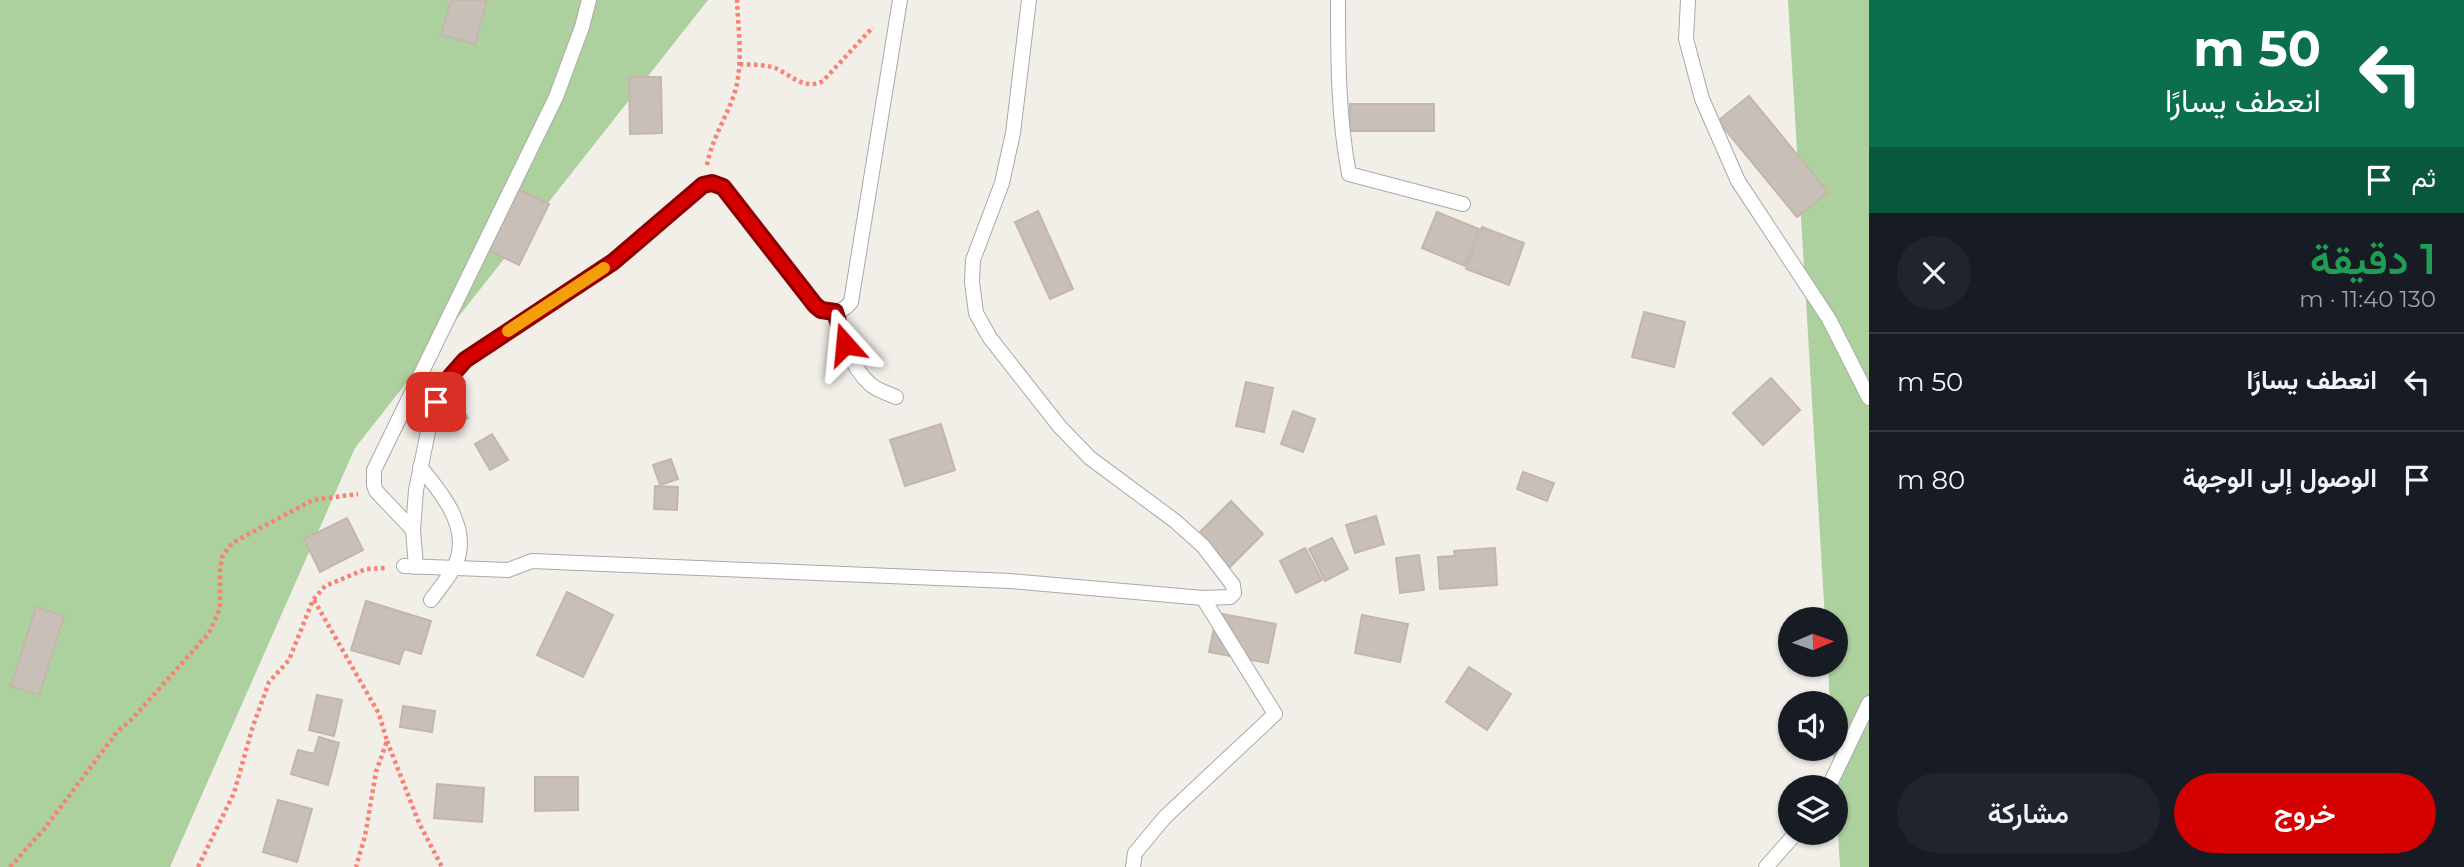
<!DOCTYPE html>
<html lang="ar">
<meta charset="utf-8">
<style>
body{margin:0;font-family:Montserrat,Vazirmatn,sans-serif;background:#20242c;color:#f1f3f6;direction:rtl;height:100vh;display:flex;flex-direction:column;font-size:26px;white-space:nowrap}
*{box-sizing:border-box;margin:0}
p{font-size:23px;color:#9ea1a6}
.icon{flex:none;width:38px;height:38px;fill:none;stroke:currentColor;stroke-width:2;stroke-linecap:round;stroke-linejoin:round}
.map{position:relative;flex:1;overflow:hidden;direction:ltr}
.sheet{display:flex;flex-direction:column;background:#171b24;width:595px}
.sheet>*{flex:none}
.banner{background:#0b6e4f;color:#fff;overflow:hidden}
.needle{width:46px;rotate:88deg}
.buttons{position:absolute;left:1778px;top:607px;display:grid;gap:14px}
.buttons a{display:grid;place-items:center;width:70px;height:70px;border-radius:50%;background:#171b24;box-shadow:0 2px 5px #0004;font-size:35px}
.pin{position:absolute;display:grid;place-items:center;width:60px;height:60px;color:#fff;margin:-30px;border-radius:14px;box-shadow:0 4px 10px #0006}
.me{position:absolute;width:77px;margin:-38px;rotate:342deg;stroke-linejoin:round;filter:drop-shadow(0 0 5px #0008)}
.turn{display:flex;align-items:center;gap:24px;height:147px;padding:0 28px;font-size:32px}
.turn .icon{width:91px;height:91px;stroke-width:2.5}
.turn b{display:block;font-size:49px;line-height:60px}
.then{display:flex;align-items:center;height:66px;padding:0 28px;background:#0003;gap:14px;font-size:26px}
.round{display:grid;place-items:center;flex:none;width:74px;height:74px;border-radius:37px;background:#20242c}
.overview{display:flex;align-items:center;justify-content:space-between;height:119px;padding:0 28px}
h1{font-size:42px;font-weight:600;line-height:52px;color:#1e9e55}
.action{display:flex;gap:14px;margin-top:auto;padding:14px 28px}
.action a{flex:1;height:80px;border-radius:42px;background:#d40000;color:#fff;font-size:28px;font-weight:600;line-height:80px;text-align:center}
.action a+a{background:#20242c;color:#f1f3f6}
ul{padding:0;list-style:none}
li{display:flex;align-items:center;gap:21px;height:98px;padding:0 28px;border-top:2px solid #363941}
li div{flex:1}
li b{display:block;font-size:26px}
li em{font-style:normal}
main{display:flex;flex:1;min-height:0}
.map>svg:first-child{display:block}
.forest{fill:#add19e}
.building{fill:#c7bfb8;stroke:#c4b6ab;stroke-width:2}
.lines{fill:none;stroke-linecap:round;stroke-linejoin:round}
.service-casing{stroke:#a9a9a9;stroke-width:16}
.path{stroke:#fa8072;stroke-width:4.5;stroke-dasharray:3.5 3.5;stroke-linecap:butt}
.service{stroke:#fff;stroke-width:14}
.route-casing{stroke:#8a0000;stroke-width:18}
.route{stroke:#d40000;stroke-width:12}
.slow{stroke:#f59e0b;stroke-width:12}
</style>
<main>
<section class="sheet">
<div class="banner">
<div class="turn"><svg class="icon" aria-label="left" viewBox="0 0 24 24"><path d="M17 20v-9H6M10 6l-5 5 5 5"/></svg><div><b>50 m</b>انعطف يسارًا</div></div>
<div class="then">ثم<svg class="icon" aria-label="arrive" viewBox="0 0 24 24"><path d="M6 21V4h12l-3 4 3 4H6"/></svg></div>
</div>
<div class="overview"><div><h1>1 دقيقة</h1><p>130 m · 11:40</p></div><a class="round"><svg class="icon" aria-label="close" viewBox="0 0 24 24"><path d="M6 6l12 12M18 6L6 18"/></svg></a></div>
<ul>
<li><svg class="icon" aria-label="left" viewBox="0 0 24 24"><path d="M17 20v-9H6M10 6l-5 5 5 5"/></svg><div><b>انعطف يسارًا</b></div><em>50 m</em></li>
<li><svg class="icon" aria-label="arrive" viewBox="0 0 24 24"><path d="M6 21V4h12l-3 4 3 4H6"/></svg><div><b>الوصول إلى الوجهة</b></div><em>80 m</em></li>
</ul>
<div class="action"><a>خروج</a><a>مشاركة</a></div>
</section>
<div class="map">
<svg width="1869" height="867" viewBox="0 0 1869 867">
<rect width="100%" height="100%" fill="#f2efe9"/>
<g class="forest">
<path d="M0,0H708L355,448L170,867H0Z"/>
<path d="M1788,0H1869V867H1840L1833,749H1836V704L1830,703L1828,665H1836V620L1825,619Z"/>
</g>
<g class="building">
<path d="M451,0H487L475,44L441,35Z"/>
<path d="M629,77H661L662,133L630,134Z"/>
<path d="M1749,96L1828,192L1797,217L1718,121Z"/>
<rect x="1350" y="104" width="84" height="27"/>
<path d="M516,188L549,204L519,265L486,249Z"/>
<path d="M1038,211L1073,289L1050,299L1015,222Z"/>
<path d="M1437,212L1479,229L1465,266L1422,248Z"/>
<path d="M1482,227L1524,243L1509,285L1466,269Z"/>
<path d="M1644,312L1685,322L1674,367L1632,357Z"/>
<path d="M1771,378L1800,410L1763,445L1733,413Z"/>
<path d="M1246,382L1273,388L1264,432L1236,426Z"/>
<path d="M460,405L468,418L448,431L440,417Z"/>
<path d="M1293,411L1315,419L1303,452L1281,444Z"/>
<path d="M941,424L955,470L905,486L890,440Z"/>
<path d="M492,434L508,460L490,470L475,444Z"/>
<path d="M671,459L678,479L660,485L653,465Z"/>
<path d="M1523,472L1554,483L1547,501L1517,489Z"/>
<path d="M655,486L678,487L677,510L654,509Z"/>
<path d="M1231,501L1263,534L1227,570L1195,537Z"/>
<path d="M1376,516L1384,544L1355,553L1346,525Z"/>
<path d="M347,518L363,550L320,572L304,539Z"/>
<path d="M1332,538L1348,569L1325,581L1309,549Z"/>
<path d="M1305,548L1322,580L1296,593L1280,561Z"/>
<path d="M1495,548L1497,585L1440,589L1438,557L1455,556L1454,551Z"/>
<path d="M1419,555L1424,590L1400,593L1396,558Z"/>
<path d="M567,592L613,615L583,677L537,655Z"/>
<path d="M366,601L431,621L421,654L404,649L399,664L351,650Z"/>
<path d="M36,607L64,616L39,695L11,686Z"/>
<path d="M1217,613L1276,624L1268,663L1209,652Z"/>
<path d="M1362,615L1408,624L1400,662L1355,653Z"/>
<path d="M1469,667L1511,694L1487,730L1446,702Z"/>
<path d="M317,695L342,700L334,736L309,730Z"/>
<path d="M403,706L435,711L432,732L400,727Z"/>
<path d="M319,737L339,743L328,785L291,774L298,750L314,754Z"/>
<path d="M535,777H578V810L535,811Z"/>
<path d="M437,784L484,788L482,822L434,818Z"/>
<path d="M278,800L312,809L297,862L263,852Z"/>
</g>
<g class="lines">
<defs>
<g id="service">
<path d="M1338,0C1338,59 1338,116 1349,174L1463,204"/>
<path d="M1688,0L1686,39L1702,99L1738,181L1829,319L1869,398"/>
<path d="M835,312C842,337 850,366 870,384C876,390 887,393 896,397"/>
<path d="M420,467C443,494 474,532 453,569C447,580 438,590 431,600"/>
<path d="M413,530L376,491L374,485V470L556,97L582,27L589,0"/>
<path d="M404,566L508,570L532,561L1010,581L1203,598L1230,597L1234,593L1233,585L1203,546L1175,521L1090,458L1060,427L990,338L976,313L972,282L973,260L1002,183L1013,133L1029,0"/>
<path d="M416,567L413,530L416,490L429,427L436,402L450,377L465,360L613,262L703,185L712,183L723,187L815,305C827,315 841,315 851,302L900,0"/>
<path d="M1828,788L1869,703"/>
<path d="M1133,867L1135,853L1165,817L1275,714L1203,598"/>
<path d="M1766,867L1796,833"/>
</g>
</defs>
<use href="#service" class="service-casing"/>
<g class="path">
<path d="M740,64C751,65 764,64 775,68C791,75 805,91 823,81L873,27"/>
<path d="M707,165C712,137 729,114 736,88C743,59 738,29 737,0"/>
<path d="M314,600L379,714L387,741L376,772L365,836L356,867"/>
<path d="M387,741L419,823L442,867"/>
<path d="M10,867L45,828L117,732L133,718L209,633L220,608V570L222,557L232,543L313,500L358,494"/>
<path d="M198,867L234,793L252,729L269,682L289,660L313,600L325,586L366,569L386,568"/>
</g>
<use href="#service" class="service"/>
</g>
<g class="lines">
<defs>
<path id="route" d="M436,402L450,377L465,360L613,262L703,185L712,183L723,187L815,305L821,310L835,312L845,344"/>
</defs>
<use href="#route" class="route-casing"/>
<use href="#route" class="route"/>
<path class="slow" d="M508,331L604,268"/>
</g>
</svg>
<div class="buttons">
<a><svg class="needle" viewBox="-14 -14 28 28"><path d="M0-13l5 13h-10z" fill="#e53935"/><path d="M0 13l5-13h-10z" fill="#9ea1a6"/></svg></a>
<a><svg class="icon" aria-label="sound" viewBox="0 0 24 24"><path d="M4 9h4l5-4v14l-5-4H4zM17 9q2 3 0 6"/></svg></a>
<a><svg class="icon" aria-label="layers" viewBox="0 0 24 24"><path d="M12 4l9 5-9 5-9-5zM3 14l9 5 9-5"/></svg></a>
</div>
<div class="pin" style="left:436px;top:402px;background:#d93025"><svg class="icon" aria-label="arrive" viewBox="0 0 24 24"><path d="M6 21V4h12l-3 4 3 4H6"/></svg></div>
<svg class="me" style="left:845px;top:344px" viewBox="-20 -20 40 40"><path d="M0-17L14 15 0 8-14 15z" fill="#d40000" stroke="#fff" stroke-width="4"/></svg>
</div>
</main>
